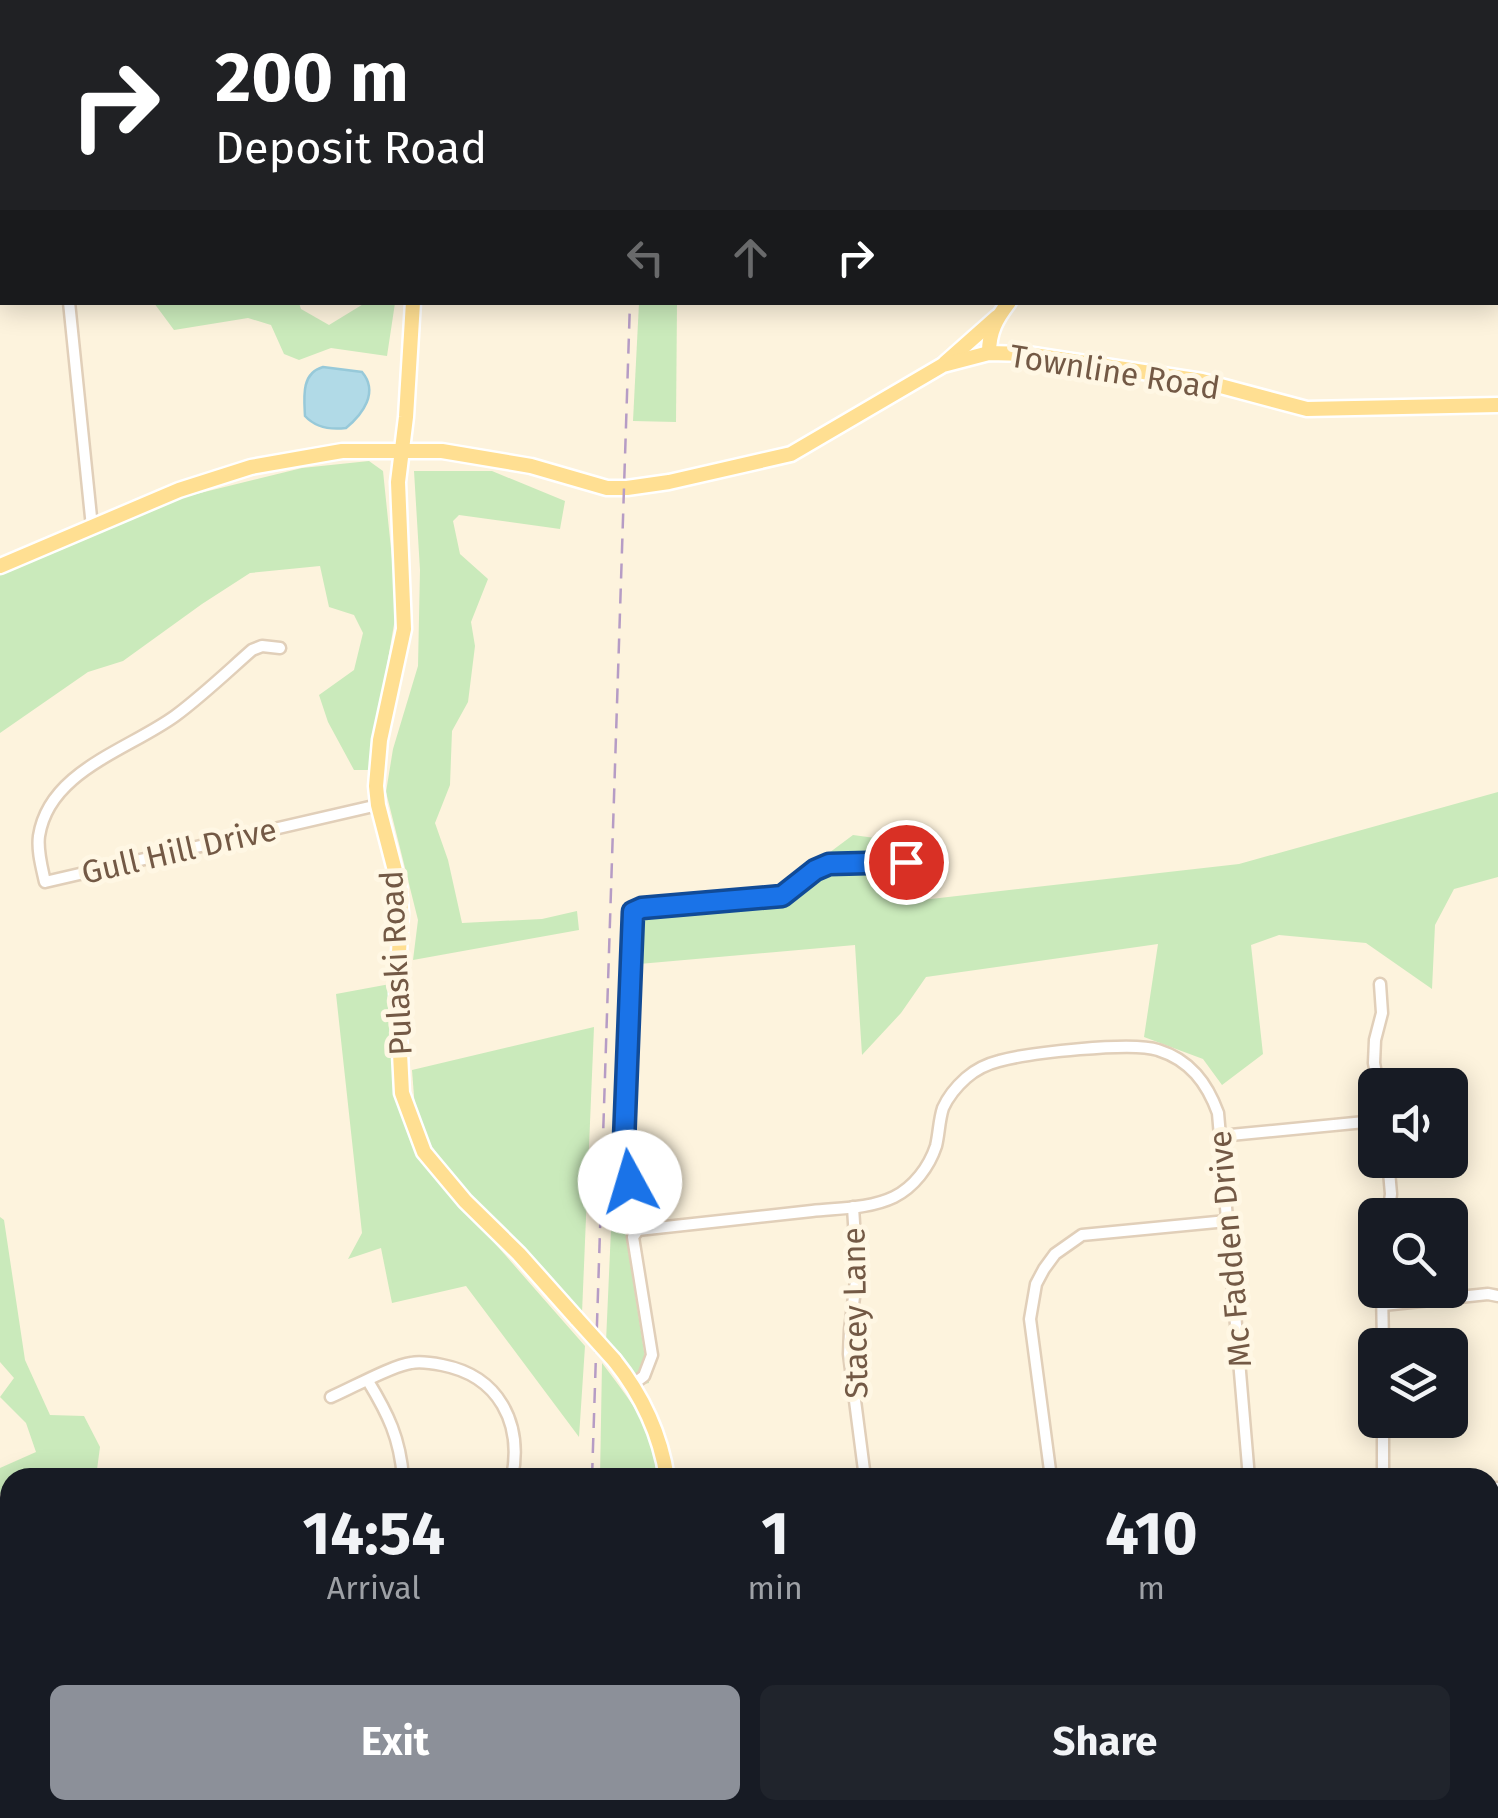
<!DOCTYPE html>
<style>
body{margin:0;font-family:"Fira Sans",sans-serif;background:#20242c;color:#f1f3f6;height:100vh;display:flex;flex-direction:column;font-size:38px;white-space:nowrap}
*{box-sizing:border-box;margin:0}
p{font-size:32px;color:#9ea1a6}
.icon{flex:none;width:55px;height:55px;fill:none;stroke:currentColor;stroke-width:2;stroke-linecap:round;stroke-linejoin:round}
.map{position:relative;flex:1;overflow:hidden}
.details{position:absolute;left:0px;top:1468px;width:1500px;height:352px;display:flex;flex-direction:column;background:#171b24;border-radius:30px 30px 0 0;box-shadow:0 5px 25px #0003}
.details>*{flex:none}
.top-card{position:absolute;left:0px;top:0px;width:1500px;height:305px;box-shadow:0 5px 25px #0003;background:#202124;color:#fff;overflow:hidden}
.controls{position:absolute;left:1358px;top:1068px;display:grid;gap:20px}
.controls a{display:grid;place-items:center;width:110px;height:110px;border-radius:15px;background:#171b24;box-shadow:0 5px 25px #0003;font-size:50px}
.pin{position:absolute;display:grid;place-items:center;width:85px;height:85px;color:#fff;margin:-42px;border:5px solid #fff;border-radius:50%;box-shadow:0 2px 10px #0007}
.me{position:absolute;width:110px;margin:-55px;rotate:354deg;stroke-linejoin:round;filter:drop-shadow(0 0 8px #0008)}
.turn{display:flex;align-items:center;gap:35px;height:210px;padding:0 50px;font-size:45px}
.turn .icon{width:130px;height:130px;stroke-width:2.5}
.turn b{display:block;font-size:70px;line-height:85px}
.lanes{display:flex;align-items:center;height:95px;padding:0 50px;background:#0003;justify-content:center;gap:50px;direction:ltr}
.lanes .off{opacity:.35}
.eta{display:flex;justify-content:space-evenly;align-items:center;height:170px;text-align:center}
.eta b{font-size:60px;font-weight:700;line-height:70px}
.primary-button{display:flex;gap:20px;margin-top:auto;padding:20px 50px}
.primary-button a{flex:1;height:115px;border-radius:15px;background:#8c9099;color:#fff;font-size:40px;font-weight:700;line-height:115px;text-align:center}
.primary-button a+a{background:#20242c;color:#f1f3f6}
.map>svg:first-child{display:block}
.green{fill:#caeabb}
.water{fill:#b1dae7;stroke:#97c9d9;stroke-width:2.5}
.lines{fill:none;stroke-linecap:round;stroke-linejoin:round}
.minor-casing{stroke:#e1cfb9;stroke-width:15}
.major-casing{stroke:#fff;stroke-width:19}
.minor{stroke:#fff;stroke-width:10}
.major{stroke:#ffdf92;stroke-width:14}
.rail{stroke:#b69cc5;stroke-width:2.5;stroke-dasharray:15 10;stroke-linecap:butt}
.major-bridge-casing{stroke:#fff;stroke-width:19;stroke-linecap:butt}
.major-bridge{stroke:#ffdf92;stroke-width:14}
.route-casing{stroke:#114b97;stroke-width:25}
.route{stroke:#1a73e8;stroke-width:18}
.labels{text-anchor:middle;stroke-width:10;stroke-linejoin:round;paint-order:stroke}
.street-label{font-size:32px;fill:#735945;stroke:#fff7e4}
</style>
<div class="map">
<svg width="1498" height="1818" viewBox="0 0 1498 1818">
<rect width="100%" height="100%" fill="#fdf3dd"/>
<g class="green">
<path d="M154,303H299L301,309L329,325L365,303H395L387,356L331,348L299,360L284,354L271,325L248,318L174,330Z"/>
<path d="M639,303H677L676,422L633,421Z"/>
<path d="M369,461L383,471L397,607L369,770H354L328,722L319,695L354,670L363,633L354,615L329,607L320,566L250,573L202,604L123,661L88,672L0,733V568L180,498L302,468Z"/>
<path d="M414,471H492L565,501L560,529L459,515L453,521L460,554L488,579L471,622L475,646L468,702L452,731L450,785L435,823L448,860L462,923L542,919L577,911L579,930L413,960L418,920L386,792L393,749L418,666L420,570Z"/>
<path d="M1498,792V877L1454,889L1435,925L1432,989L1366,943L1279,935L1251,945L1263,1054L1222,1085L1203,1059L1144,1037L1158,944L926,977L901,1013L862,1055L855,945L639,964L638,903L778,891L853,835L912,843L922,900L1239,864Z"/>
<path d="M390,984L394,1096L419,1157L585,1346L579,1437L466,1286L392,1303L381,1248L348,1259L362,1233L336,994Z"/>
<path d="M594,1027L582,1313L454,1179L427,1139L415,1109L412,1070Z"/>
<path d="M615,1139L618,1185L649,1383L640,1385L606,1342Z"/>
<path d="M0,1217L4,1220L25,1360L50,1415L84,1416L100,1447L96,1477L10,1478V1493L0,1494V1468L36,1452L26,1423L0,1397L14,1378L0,1362Z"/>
<path d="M602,1363C632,1403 652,1425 657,1477L600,1478Z"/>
</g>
<path class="water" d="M323,367L362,372C379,392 363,414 346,428C330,430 316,428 305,416C304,397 301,373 323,367Z"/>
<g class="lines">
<defs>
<g id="minor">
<path d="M6,0L7,2"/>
<path d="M1227,0L1229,2"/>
<path d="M0,189L2,188"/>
<path d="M69,302L92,527"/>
<path d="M280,648L262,646L252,650C227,672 202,696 175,716C128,750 49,771 39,836C37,851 42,868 45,882L378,805"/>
<path d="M1378,1085L1374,1063L1375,1040L1382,1013L1380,984"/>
<path d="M1220,1136L1375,1121"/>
<path d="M853,1207L857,1272L850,1330L849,1354L865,1478"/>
<path d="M1388,1215L1391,1194L1388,1160"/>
<path d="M638,1230C696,1224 754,1217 812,1211C838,1208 869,1209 894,1197C914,1187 929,1167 936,1146C939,1134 939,1120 943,1108C948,1097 957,1086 966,1078C975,1070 987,1064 999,1061C1028,1053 1132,1041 1158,1050C1190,1060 1207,1083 1218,1113L1249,1478"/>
<path d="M1382,1290L1383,1345"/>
<path d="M1383,1305L1488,1294L1498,1296"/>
<path d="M368,1381C388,1414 400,1438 403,1478"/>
<path d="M632,1385L644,1376L652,1355L633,1237L638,1230L624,1141L633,912L642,908L782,897L815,871L829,864L905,862"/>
<path d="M331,1397C350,1389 393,1365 411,1363C421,1361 432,1363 442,1365C499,1376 523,1423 512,1478"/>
<path d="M1051,1478L1030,1319L1036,1284L1044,1269L1055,1254L1082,1235L1227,1221"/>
<path d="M1383,1478V1420"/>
<path d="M1490,1489L1498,1488"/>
<path d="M0,1572L10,1599"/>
<path d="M1490,1662L1498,1661"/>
<path d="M0,1693L10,1692"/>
<path d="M0,1778L10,1776"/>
<path d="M155,1810L169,1818"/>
<path d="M912,1810L913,1818"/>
<path d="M1354,1810L1355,1818"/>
<path d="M495,1816L496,1810"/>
<path d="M251,1818L252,1810"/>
</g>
<g id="major">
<path d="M366,0L367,2"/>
<path d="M1261,2L1269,0"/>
<path d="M413,302L406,417L398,482L404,629L380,740L376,786L378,805L399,886L401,913L397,993L402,1093L424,1152L465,1201L519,1254L577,1319"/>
<path d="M989,353C989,331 996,319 1009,302"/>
<path d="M945,363L997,317"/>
<path d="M0,566L179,490L251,467L342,451H442L531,466L607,488H627L669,482L791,454L943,365L989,353L1027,354L1202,381L1307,409L1498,405"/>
<path d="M614,1360C642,1395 660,1432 667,1478"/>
<path d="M701,1810L702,1818"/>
</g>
</defs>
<use href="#minor" class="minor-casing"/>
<use href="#major" class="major-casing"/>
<use href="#minor" class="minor"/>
<use href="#major" class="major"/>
<g class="rail">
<path d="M640,2V0"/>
<path d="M592,1478L630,302"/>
<path d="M581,1818V1810"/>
</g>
<defs>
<path id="major-bridge" d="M577,1319L614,1360"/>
</defs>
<use href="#major-bridge" class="major-bridge-casing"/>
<use href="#major-bridge" class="major-bridge"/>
</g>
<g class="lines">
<defs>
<path id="route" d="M630,1182L624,1141L633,912L642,908L782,896L815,870L829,864L906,862"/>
</defs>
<use href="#route" class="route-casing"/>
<use href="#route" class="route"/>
</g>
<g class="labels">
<g class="street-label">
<text transform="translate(1115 372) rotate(9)" y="11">Townline Road</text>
<text transform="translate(179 851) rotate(-13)" y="11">Gull Hill Drive</text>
<text transform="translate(396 963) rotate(-93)" y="11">Pulaski Road</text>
<text transform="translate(1230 1249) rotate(-95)" y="11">Mc Fadden Drive</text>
<text transform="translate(855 1313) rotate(-91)" y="11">Stacey Lane</text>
</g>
</g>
</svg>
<div class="controls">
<a><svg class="icon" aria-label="sound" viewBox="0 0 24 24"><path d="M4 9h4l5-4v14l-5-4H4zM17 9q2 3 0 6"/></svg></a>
<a><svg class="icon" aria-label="search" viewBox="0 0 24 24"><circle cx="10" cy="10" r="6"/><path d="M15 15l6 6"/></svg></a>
<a><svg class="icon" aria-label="layers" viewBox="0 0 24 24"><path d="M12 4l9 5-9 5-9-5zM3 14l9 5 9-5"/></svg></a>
</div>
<div class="pin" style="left:906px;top:862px;background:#d93025"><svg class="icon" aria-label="arrive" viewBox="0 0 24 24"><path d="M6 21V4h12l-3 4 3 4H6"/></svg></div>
<svg class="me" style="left:630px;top:1182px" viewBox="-20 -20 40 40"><circle r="19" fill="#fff"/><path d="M0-13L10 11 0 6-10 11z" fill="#1a73e8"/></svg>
<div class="top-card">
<div class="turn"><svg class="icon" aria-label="right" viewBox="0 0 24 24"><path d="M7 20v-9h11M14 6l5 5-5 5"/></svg><div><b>200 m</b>Deposit Road</div></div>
<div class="lanes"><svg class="icon off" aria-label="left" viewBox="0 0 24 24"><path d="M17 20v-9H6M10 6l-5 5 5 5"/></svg><svg class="icon off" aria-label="ahead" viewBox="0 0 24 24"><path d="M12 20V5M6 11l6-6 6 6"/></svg><svg class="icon" aria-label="right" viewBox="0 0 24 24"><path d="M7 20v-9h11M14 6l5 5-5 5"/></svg></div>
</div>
<section class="details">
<div class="eta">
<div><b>14:54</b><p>Arrival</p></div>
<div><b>1</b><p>min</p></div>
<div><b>410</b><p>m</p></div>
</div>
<div class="primary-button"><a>Exit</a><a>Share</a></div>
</section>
</div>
